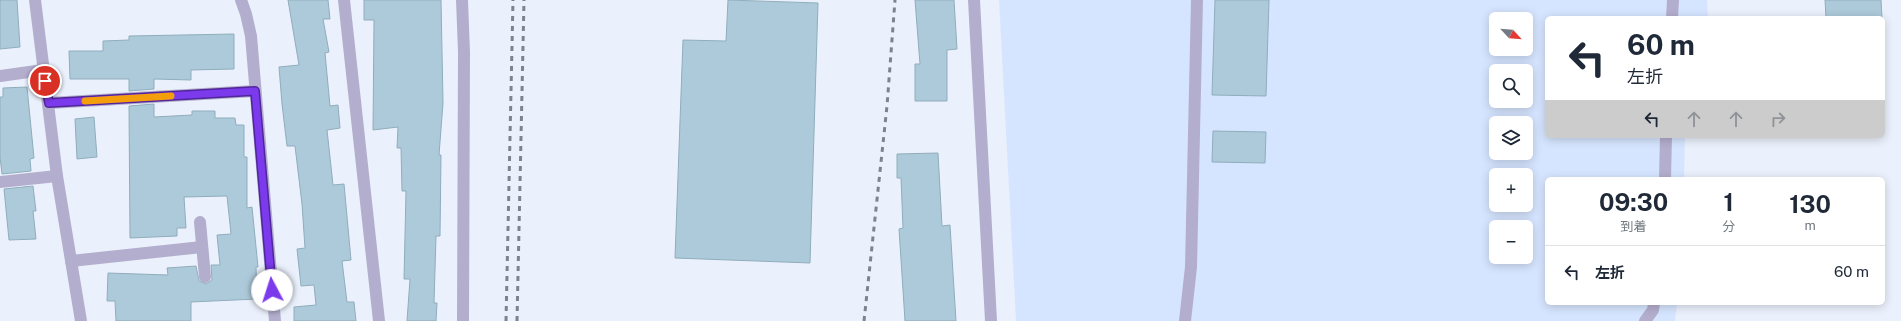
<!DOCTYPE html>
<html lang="ja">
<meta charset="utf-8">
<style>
body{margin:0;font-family:"Public Sans","Noto Sans JP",sans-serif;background:#f2f2f3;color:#1f2937;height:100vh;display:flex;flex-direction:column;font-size:15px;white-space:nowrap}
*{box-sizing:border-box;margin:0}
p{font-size:13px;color:#747a83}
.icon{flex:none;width:22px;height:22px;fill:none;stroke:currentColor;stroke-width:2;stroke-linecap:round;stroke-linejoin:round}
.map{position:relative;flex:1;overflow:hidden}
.details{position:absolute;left:1545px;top:177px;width:340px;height:128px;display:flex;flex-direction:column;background:#fff;border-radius:6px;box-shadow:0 2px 10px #0003}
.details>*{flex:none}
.guide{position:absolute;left:1545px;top:16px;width:340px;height:122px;border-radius:6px;box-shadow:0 2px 10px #0003;background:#fff;color:#1f2937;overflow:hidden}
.needle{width:26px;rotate:116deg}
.controls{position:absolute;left:1489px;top:12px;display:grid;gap:8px}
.controls a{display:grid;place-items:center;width:44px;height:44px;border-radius:6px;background:#fff;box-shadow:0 2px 10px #0003;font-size:20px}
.pin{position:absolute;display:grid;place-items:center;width:34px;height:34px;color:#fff;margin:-17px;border:2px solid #fff;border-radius:50%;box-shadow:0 1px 4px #0007}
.me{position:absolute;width:44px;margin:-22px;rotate:355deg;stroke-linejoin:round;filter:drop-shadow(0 0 3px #0008)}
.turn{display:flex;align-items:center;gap:14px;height:84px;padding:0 16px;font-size:18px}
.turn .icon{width:52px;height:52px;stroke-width:2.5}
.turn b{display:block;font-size:28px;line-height:34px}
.lanes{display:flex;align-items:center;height:38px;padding:0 16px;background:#0003;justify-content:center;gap:20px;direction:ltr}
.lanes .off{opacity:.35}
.eta{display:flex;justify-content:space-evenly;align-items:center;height:68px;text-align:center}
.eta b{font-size:24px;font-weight:700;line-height:28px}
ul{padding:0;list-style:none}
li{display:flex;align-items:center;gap:12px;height:52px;padding:0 16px;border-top:1px solid #e0e1e3}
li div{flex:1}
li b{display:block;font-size:15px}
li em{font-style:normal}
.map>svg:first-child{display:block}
.built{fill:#d6e5ff;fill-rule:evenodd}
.building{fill:#adcada;stroke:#90adbc}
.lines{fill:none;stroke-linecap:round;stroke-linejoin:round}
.lane{stroke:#b4aece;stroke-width:12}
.street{stroke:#b4aece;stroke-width:12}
.rail{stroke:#7d838d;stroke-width:3;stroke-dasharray:5 5;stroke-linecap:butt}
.route-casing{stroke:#51269a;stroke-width:10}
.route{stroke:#7c3aed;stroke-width:7}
.slow{stroke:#f59e0b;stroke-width:7}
</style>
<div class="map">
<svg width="1901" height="321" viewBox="0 0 1901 321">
<rect width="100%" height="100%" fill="#ebf1fc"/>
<path class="built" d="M999,0H1707L1708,18H1547V136H1685L1684,179H1547V303H1677L1675,321H1016ZM1496,19H1526V49H1496ZM1496,71H1526V101H1496ZM1496,123H1526V153H1496ZM1496,175H1526V205H1496ZM1496,227H1526V257H1496Z"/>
<g class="building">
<path d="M0,0H17L20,47L0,49Z"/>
<path d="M288,0H328L330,19H323L329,52L325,53L330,106L338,105L340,128L327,130L333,185L344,184L351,260L342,261L347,302H354L356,321H294V307L316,305L314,285L301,286L297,249L305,248L302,204L295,146H287L282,104L279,67L299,65Z"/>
<path d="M364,0H441L443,103L439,155H441L440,236H436L434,303H437L436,321H407L410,279H404L406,191H402L401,148H397L398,127L373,130L374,20H364Z"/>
<path d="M728,0L818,3L810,263L675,258L683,40L726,41Z"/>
<path d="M915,0H954L957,49L947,50V101H915V64H920Z"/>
<path d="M1215,0H1269L1266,96L1212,95Z"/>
<path d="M1825,0H1881L1882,18H1826Z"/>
<path d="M234,34V69L191,70V80L154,79V89L129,91V79H70L69,51H103V41L129,40V36Z"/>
<path d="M27,87L34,158L30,159L31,171L2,174L0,157V97H3V88Z"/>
<path d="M154,104V117L192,115V111H215V118H235L236,125H244V157H247V208L252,207L258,267H256L257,299L191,302V321H116L115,301H107L108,273L168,275L167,268L196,266L199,281L206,284L212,280L211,265H220L217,235L231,234L227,196L184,197L186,228H177V236L130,238L129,106Z"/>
<path d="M94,117L97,157L77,159L75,119Z"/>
<path d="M1213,131L1266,132L1265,163L1212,162Z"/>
<path d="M938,153L942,226L950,225L956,321H905L899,229L903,228L901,178H897V154Z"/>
<path d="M33,186L36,211H33L36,239L9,240L4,189Z"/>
</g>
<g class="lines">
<g class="lane">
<path d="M974,0L991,321"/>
<path d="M1672,18L1673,0"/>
<path d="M1665,179L1666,136"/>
<path d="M1185,321L1191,267L1197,0"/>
<path d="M1645,321L1653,310L1654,303"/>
</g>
<g class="street">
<path d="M35,0L57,176L81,321"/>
<path d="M241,0L246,14L251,36L275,321"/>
<path d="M344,0L379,321"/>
<path d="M462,0L464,52L463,321"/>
<path d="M0,76L43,70"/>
<path d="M49,103L255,91"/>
<path d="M0,182L57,176"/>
<path d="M200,222L205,277"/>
<path d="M71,261L202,247"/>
</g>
<g class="rail">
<path d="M506,321L513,0"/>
<path d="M517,321L524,0"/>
<path d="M864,321L887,106L895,0"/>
</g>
</g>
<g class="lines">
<defs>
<path id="route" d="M45,81L49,103L255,91L272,290"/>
</defs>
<use href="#route" class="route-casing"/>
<use href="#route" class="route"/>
<path class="slow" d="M85,101L171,96"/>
</g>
</svg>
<div class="controls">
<a><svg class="needle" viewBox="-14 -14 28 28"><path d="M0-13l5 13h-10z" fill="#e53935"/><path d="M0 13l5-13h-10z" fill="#747a83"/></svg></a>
<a><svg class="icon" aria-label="search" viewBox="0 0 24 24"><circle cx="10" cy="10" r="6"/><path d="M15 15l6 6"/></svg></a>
<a><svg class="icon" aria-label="layers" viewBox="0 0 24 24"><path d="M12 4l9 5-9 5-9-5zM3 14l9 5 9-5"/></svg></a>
<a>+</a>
<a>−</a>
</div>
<div class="pin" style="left:45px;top:81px;background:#d93025"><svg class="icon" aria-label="arrive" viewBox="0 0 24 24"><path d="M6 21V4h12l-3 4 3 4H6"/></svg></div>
<svg class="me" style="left:272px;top:290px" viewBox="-20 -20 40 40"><circle r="19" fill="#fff"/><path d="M0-13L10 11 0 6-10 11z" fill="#7c3aed"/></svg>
<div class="guide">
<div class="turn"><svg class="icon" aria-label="left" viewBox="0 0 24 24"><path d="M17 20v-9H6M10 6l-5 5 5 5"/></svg><div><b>60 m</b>左折</div></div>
<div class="lanes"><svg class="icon" aria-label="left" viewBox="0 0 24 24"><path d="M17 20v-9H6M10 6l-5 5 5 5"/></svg><svg class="icon off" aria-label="ahead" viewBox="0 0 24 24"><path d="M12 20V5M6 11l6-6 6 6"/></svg><svg class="icon off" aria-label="ahead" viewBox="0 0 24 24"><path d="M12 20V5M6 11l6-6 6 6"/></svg><svg class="icon off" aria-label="right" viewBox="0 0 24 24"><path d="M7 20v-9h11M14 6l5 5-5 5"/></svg></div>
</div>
<section class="details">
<div class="eta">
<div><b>09:30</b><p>到着</p></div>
<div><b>1</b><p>分</p></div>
<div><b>130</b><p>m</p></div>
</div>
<ul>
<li><svg class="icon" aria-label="left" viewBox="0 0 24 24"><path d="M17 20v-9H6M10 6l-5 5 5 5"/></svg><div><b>左折</b></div><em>60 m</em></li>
</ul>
</section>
</div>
